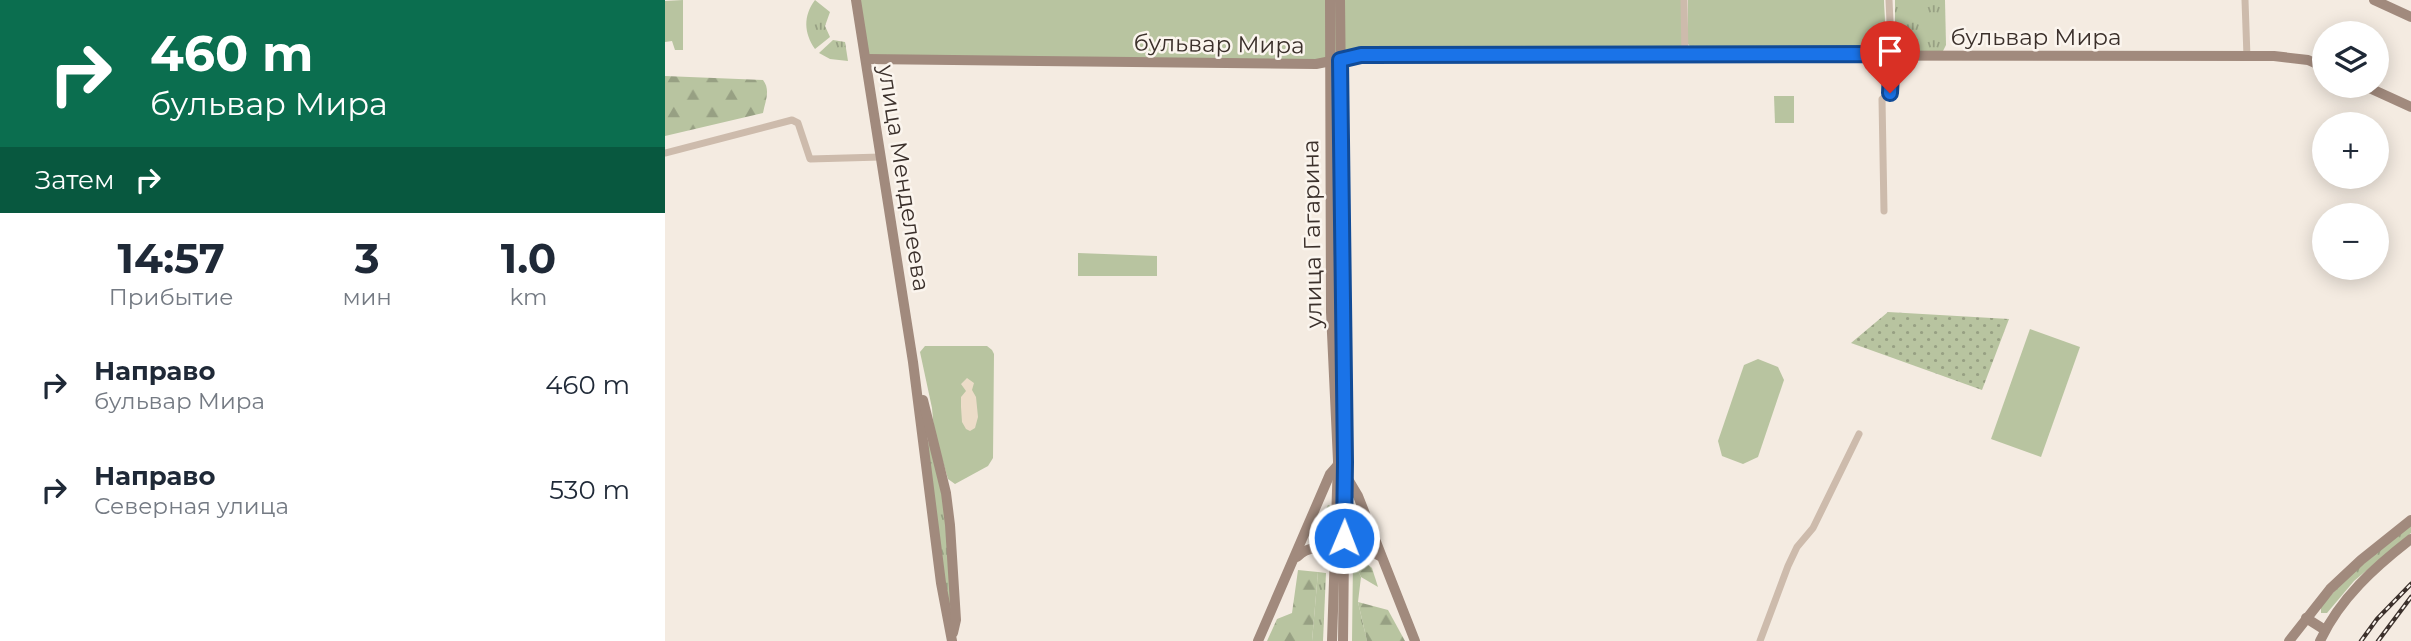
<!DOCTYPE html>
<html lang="ru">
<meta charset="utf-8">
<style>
body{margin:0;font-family:Montserrat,sans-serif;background:#f2f2f3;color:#1f2937;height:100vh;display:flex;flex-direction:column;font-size:26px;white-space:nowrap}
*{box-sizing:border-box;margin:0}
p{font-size:23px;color:#747a83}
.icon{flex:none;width:38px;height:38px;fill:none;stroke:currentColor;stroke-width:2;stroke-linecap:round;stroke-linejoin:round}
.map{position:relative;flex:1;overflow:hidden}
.details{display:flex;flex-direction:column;background:#fff;width:665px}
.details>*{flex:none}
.banner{background:#0b6e4f;color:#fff;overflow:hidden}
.fabs{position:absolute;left:1647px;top:21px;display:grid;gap:14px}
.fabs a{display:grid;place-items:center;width:77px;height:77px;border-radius:50%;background:#fff;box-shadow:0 4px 18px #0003;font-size:35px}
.pin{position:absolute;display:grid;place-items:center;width:60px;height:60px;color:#fff;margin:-72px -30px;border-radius:50% 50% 50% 0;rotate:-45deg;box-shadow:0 0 7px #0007}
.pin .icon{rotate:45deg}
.me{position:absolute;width:77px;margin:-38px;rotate:1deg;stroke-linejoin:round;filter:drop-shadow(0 0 5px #0008)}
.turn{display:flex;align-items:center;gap:24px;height:147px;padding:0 35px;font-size:32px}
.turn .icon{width:91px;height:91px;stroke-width:2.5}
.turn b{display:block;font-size:49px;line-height:60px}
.then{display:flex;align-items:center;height:66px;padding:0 35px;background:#0003;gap:14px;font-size:26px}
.eta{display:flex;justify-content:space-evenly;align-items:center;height:119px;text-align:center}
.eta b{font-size:42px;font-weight:700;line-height:49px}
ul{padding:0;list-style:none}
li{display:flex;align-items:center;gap:21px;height:105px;padding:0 35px}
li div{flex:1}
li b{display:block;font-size:26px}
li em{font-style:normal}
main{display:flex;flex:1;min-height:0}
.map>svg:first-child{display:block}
.grass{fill:url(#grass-tufts)}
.forest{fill:url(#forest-firs)}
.park{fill:#b8c4a0}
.garden{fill:url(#garden-dots)}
.plaza{fill:#ecdcc8}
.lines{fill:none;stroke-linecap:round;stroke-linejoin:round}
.street{stroke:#cdbbac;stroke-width:7}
.secondary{stroke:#a18a7d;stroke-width:10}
.rail-casing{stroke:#3b302b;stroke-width:4.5}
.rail{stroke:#fbf5ee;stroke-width:2;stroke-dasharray:5;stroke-linecap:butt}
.route-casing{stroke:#114b97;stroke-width:18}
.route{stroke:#1a73e8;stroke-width:12}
.labels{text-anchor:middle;stroke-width:5;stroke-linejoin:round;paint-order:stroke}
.street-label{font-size:23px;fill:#3b302b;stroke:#fbf5ee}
</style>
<main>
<section class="details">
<div class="banner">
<div class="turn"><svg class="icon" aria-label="right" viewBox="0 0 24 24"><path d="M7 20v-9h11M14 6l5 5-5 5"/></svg><div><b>460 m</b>бульвар Мира</div></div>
<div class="then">Затем<svg class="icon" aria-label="right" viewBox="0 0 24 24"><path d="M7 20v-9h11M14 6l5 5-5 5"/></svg></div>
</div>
<div class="eta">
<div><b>14:57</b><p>Прибытие</p></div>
<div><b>3</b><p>мин</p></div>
<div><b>1.0</b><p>km</p></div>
</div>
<ul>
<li><svg class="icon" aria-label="right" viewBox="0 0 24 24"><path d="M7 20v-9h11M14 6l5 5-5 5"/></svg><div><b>Направо</b><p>бульвар Мира</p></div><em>460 m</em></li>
<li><svg class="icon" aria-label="right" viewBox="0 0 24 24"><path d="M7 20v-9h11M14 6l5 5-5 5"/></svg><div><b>Направо</b><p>Северная улица</p></div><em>530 m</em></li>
</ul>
</section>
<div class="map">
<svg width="1746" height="641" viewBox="0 0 1746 641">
<defs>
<pattern id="grass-tufts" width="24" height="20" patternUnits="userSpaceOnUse" patternTransform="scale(1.75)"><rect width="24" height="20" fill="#b8c4a0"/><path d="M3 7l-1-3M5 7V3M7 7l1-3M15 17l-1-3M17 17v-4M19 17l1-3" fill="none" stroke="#97a083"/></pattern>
<pattern id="forest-firs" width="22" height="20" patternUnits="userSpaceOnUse" patternTransform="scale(1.75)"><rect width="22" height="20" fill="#b8c4a0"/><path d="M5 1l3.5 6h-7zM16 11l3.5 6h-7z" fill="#97a083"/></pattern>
<pattern id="garden-dots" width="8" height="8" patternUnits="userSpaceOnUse" patternTransform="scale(1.75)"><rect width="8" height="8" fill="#b8c4a0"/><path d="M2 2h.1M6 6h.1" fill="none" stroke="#97a083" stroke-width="1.8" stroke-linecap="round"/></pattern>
</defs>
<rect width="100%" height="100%" fill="#f4ebe1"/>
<g class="grass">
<path d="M150,0L165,12L160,26L165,37L150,49C139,33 138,16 150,0Z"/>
<path d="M1230,0H1280L1281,45L1278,51L1245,52L1237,48L1230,34Z"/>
<path d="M168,40L180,42L183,61L165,59L154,53Z"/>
<path d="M264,442L280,503L287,611L284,612L262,443Z"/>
<path d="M663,505L667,506V537L655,540L651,538L650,530Z"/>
<path d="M686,506L690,508L699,534L696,540L688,539L683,533Z"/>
<path d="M1746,524V533L1689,581L1662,613H1656V606L1683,577Z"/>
<path d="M688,560L696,577L693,602L702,641H687Z"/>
<path d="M653,572L661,573L658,641H647Z"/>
</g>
<g class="forest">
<path d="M0,76L98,80C106,90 100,102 98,113L0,136Z"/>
<path d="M694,557L707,568L713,587L696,577L688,560Z"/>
<path d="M633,570L653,572L647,641H602L612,619L627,613Z"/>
<path d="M693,602L723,610L740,641H702Z"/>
</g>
<g class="park">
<path d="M18,0V50H10L7,41L0,42V1Z"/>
<path d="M191,0H1019L1020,56L696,55L670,61L201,59Z"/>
<path d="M1023,0H1219C1219,17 1225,41 1208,50L1029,51L1023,44Z"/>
<path d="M1109,96H1129V123H1110Z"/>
<path d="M413,253L492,256V276H413Z"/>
<path d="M1365,329L1415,347L1376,457L1326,439Z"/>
<path d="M260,346H322L327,350L329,354L328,458L323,466L290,484L283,479L269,431L267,408L255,352Z"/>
<path d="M1093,359L1113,367L1119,380L1093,457L1078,464L1057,456L1053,441L1079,365Z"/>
</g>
<path class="garden" d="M1223,312L1344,319L1317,390L1186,343Z"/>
<path class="plaza" d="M302,378L309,383L307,390L311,397L313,417L310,428L305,431L301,429L297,422L296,407V397L301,391L296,384Z"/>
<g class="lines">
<g class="street">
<path d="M1019,0L1020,56"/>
<path d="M1580,0L1582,57"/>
<path d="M0,153L127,120L133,123L145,159L216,157"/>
<path d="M1219,211L1217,99L1225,93L1227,66L1224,0"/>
<path d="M1095,641L1123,566L1132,547L1148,528L1194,434"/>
</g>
<g class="secondary">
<path d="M191,0L248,362L276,583L287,641"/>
<path d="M665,0L666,312L673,461L667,641"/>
<path d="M675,0L680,462L678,641"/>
<path d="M1709,0L1746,17"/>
<path d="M201,59L651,64L696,55L1609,56L1643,60L1659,67"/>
<path d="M1700,86L1746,107"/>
<path d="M258,400L281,493L285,525L291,620L288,633"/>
<path d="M680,474L693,496L750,641"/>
<path d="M680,556L682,549L693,544L715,556"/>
<path d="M632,557C645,544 660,547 671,560"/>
<path d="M1641,618L1660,630"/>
<path d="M593,641L665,474L672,466"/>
<path d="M1624,641L1665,589L1696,560L1746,520"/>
<path d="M1655,641C1675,598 1710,567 1746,539"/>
</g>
<defs>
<g id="rail">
<path d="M1696,641L1712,619L1746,584"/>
<path d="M1713,641L1746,597"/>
</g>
</defs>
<use href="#rail" class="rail-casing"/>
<use href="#rail" class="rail"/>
</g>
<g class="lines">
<defs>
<path id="route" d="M679,538L680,462L675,60L696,55L1227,54L1225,93"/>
</defs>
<use href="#route" class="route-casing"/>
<use href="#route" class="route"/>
</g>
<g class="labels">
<g class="street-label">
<text x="1371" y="45">бульвар Мира</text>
<text transform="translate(554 44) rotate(1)" y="8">бульвар Мира</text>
<text transform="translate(239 178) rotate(81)" y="8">улица Менделеева</text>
<text transform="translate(647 234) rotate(-91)" y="8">улица Гагарина</text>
</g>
</g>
</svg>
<div class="fabs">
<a><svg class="icon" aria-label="layers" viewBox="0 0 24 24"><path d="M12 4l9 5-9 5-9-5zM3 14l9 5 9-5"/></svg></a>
<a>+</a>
<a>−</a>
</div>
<div class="pin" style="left:1225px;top:93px;background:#d93025"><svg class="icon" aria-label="arrive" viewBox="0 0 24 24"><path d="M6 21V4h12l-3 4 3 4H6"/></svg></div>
<svg class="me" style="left:679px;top:538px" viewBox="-20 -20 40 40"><circle r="17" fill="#1a73e8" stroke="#fff" stroke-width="3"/><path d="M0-11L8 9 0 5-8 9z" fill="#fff"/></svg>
</div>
</main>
